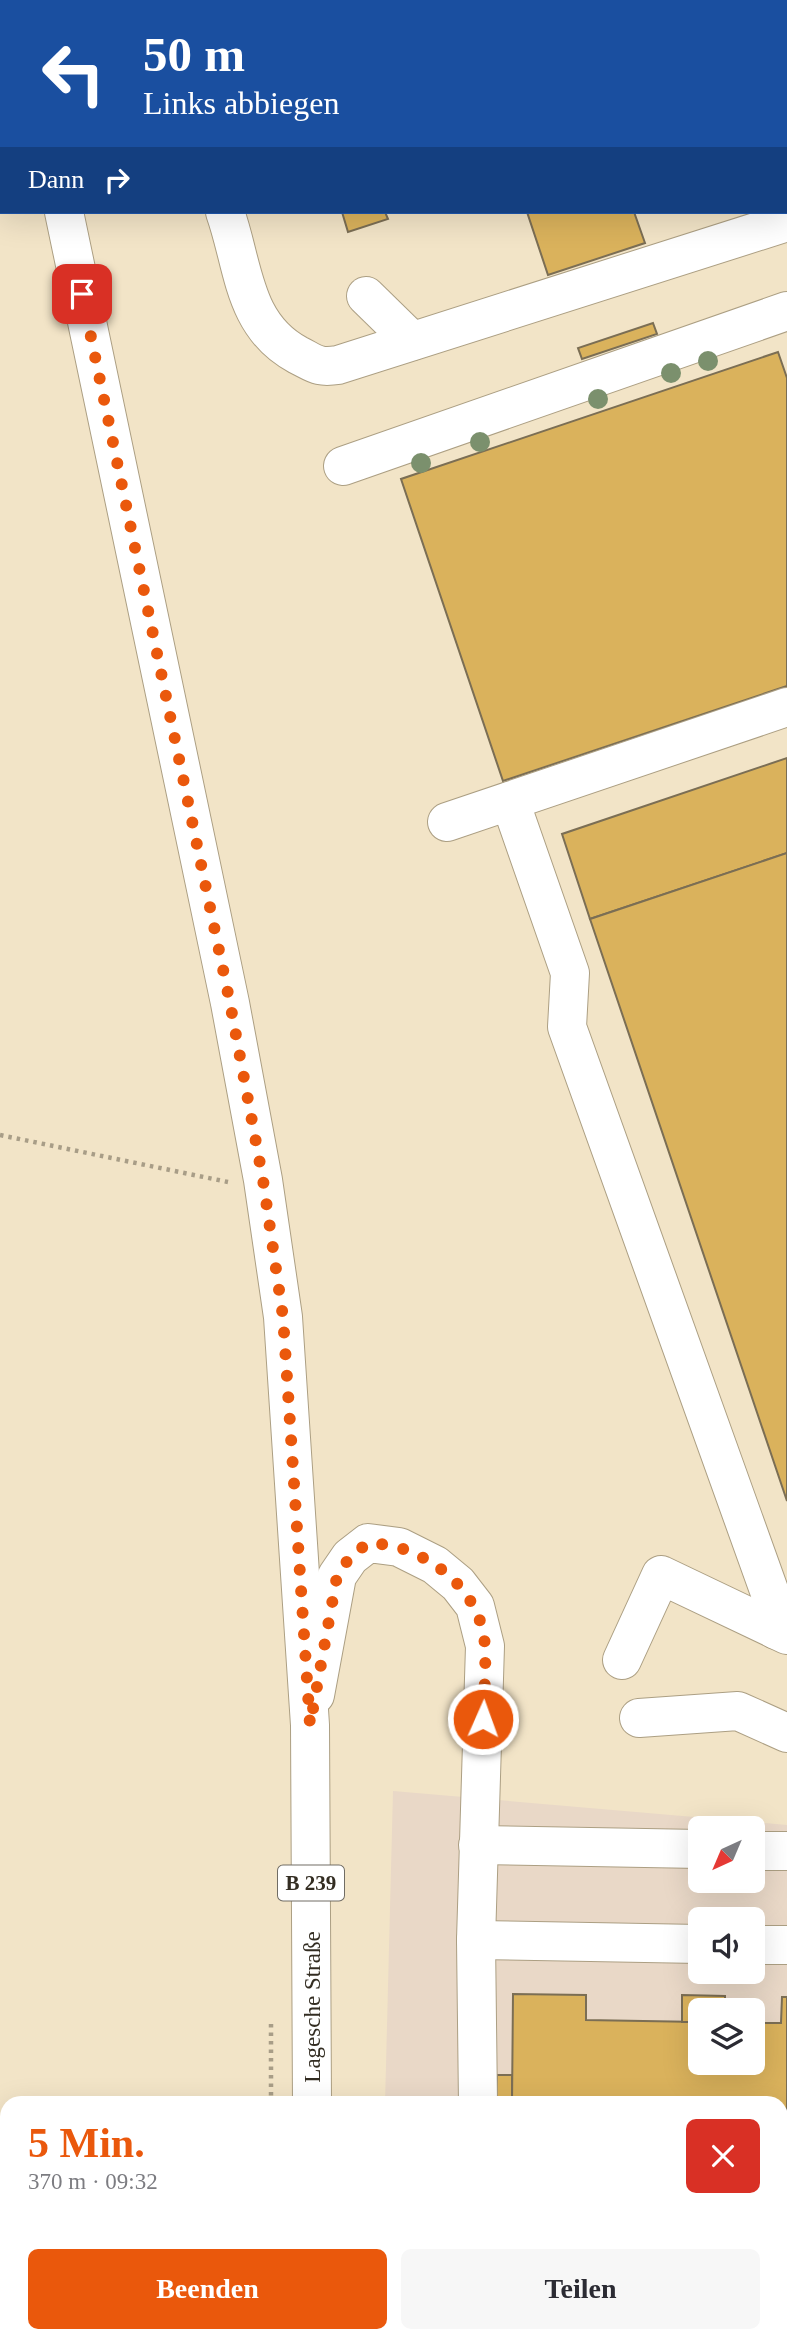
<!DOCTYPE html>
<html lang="de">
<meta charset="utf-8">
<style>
body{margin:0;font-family:"Times New Roman",serif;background:#f7f7f7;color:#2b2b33;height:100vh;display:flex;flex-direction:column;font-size:26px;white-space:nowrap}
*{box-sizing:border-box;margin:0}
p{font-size:23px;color:#7c7c81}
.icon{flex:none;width:38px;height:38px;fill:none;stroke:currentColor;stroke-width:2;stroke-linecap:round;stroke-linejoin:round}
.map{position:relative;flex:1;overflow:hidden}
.side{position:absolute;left:0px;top:2096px;width:788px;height:247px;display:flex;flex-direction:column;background:#fff;border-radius:21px 21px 0 0;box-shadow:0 7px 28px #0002}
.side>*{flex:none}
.hud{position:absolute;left:0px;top:0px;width:788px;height:214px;box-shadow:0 7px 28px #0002;background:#1a4fa0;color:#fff;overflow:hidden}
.needle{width:46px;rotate:224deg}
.fabs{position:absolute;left:688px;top:1816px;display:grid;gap:14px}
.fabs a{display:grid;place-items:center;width:77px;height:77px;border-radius:10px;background:#fff;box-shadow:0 7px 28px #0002;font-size:35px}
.pin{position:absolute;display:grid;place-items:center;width:60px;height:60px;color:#fff;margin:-30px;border-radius:14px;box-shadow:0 4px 10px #0006}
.me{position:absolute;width:77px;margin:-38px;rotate:2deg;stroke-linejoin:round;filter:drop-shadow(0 0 5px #0008)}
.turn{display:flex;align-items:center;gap:24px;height:147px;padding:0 28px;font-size:32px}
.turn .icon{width:91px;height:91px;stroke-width:2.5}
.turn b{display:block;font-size:49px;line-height:60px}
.then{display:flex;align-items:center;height:66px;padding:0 28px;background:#0003;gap:14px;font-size:26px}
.round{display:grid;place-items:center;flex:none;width:74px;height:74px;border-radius:10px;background:#f7f7f7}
.head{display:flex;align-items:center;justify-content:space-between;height:119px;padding:0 28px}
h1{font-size:42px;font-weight:700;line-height:52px;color:#ea580c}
.button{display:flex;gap:14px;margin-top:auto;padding:14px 28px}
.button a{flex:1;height:80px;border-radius:10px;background:#ea580c;color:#fff;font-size:28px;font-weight:700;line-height:80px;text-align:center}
.button a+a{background:#f7f7f7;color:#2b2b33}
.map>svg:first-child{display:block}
.commercial{fill:#e9d8c7;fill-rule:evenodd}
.building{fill:#dab25c;stroke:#7b6e54;stroke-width:2}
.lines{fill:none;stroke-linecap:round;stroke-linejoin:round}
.minor-casing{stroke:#ac9f83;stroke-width:40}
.major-casing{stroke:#ac9f83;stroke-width:40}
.path{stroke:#a89d87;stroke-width:4.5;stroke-dasharray:3.5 5;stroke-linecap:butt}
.minor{stroke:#fff;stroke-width:38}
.major{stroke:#fff;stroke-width:38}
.tree{fill:#7b906d}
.route{stroke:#ea580c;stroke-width:12;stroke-dasharray:0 21.6}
.labels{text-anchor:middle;stroke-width:5;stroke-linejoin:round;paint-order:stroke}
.shield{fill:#fff;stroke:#706c64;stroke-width:2}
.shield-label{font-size:21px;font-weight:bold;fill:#332d22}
.street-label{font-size:23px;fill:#332d22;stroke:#fff}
</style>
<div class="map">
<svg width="787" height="2343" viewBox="0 0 787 2343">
<rect width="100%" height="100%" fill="#f2e4c7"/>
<path class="commercial" d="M393,1791L787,1825V2343H400L399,2336H780V2104H385ZM700,1829H752V1881H700ZM700,1920H752V1972H700ZM700,2011H752V2063H700Z"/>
<g class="building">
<path d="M273,0H562L563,2H267Z"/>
<path d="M562,0H742L743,2H563Z"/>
<path d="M342,212H385L388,219L348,232Z"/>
<path d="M527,212H634L645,243L548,275Z"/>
<path d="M653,323L657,334L582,359L578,348Z"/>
<path d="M778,352L787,378V686L503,781L401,479Z"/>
<path d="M787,758V853L590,919L562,834Z"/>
<path d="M787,853V1501L590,919Z"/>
<path d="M513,1994L586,1995V2020L700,2022V2063H752V2023H781L782,1997H787V2185H780V2104H512Z"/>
<path d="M682,1995L725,1996V2011H700V2022H682Z"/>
<path d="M497,2075H512V2104H496Z"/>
</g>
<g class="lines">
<defs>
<g id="minor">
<path d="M151,0L152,2"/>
<path d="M773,0L774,2"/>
<path d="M786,38L787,42"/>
<path d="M225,212C244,265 242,325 298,355C316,364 318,368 338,365L787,222"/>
<path d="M366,296L412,341"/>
<path d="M343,466L787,311"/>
<path d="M510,801L570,973L567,1027L780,1621L776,1630"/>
<path d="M447,822L787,707"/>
<path d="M622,1660L661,1575L787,1635"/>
<path d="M315,1695L337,1576L350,1557L368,1543L399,1547L435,1565L458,1584L475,1606L485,1646L476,1940L478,2104"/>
<path d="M639,1718L738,1711L787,1733"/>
<path d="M478,1845L700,1849"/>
<path d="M752,1851H787"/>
<path d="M476,1940L700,1944"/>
<path d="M752,1945H787"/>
<path d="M480,2336V2343"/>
</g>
<g id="major">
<path d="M20,0V2"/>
<path d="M64,212L230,1003L263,1180L283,1317L310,1725L312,2104"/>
<path d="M314,2336V2343"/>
</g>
</defs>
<use href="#minor" class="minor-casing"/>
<use href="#major" class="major-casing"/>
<g class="path">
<path d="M0,73L2,84"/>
<path d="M0,1135L228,1182"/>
<path d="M271,2104V2020"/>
<path d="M268,2343V2336"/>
</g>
<use href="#minor" class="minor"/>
<use href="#major" class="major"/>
</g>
<g class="tree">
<circle cx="708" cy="361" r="10"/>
<circle cx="671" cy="373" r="10"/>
<circle cx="598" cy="399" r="10"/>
<circle cx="480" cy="442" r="10"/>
<circle cx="421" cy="463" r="10"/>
</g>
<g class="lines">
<path class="route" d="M82,294L230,1003L263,1180L283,1317L310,1725L337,1576L350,1557L368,1543C378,1544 390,1544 400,1548C444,1562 484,1600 485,1649C486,1672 484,1696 483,1719"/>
</g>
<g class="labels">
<rect class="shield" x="278" y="1865.5" width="66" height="35" rx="5"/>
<g class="shield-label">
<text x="311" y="1890">B 239</text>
</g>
<g class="street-label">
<text transform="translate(312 2007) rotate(-90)" y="8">Lagesche Straße</text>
</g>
</g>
</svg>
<div class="fabs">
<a><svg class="needle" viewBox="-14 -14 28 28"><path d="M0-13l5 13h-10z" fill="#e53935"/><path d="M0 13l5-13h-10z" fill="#7c7c81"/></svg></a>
<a><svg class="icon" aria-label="sound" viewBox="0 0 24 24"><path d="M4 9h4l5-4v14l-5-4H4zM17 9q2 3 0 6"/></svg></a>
<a><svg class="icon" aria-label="layers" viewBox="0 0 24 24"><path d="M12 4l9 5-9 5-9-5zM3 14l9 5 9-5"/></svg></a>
</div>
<div class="pin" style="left:82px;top:294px;background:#d93025"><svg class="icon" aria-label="arrive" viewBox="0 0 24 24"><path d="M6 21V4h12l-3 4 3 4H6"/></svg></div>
<svg class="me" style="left:483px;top:1719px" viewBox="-20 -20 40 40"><circle r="17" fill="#ea580c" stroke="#fff" stroke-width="3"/><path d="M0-11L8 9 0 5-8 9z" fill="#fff"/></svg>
<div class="hud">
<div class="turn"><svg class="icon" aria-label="left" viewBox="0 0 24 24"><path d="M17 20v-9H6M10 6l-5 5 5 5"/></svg><div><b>50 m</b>Links abbiegen</div></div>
<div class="then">Dann<svg class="icon" aria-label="right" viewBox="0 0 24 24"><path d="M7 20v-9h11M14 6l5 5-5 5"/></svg></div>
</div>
<section class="side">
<div class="head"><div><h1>5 Min.</h1><p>370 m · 09:32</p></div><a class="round" style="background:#d93025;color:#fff"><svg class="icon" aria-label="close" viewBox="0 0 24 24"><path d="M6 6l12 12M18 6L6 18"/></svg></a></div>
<div class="button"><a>Beenden</a><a>Teilen</a></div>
</section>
</div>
